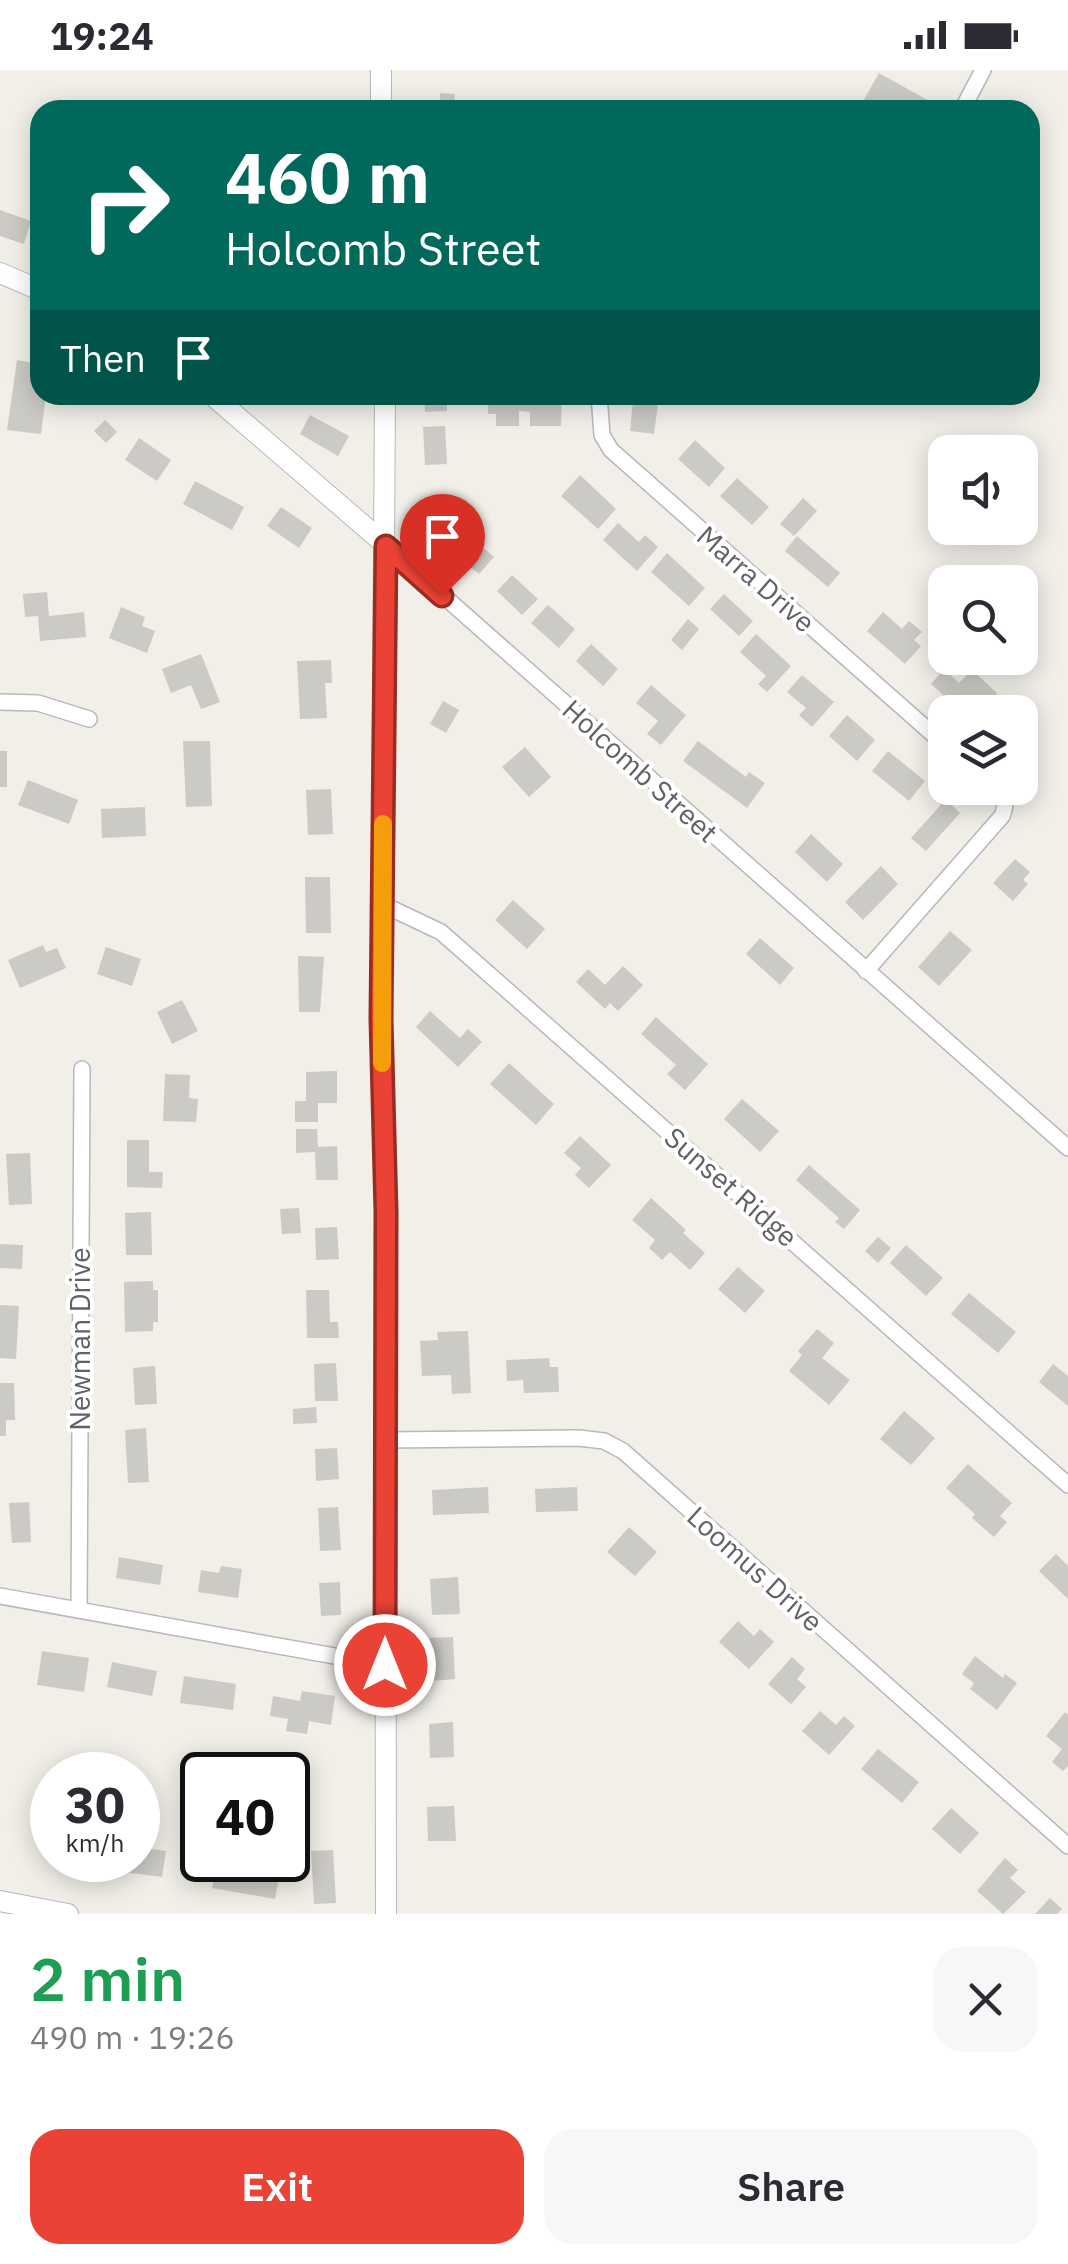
<!DOCTYPE html>
<meta charset="utf-8">
<style>
body{margin:0;font-family:"IBM Plex Sans",sans-serif;background:#f7f7f7;color:#2b2b33;height:100vh;display:flex;flex-direction:column;font-size:38px;white-space:nowrap}
*{box-sizing:border-box;margin:0}
p{font-size:32px;color:#7c7c81}
.icon{flex:none;width:55px;height:55px;fill:none;stroke:currentColor;stroke-width:2;stroke-linecap:round;stroke-linejoin:round}
.map{position:relative;height:1844px;overflow:hidden}
.sheet{display:flex;flex-direction:column;background:#fff;flex:1}
.sheet>*{flex:none}
.top-card{position:absolute;left:30px;top:30px;width:1010px;height:305px;border-radius:30px;box-shadow:0 5px 25px #0003;background:#00695c;color:#fff;overflow:hidden}
.controls{position:absolute;left:928px;top:365px;display:grid;gap:20px}
.controls a{display:grid;place-items:center;width:110px;height:110px;border-radius:20px;background:#fff;box-shadow:0 5px 25px #0003;font-size:50px}
.speed{position:absolute;left:30px;top:1682px;display:flex;gap:20px;font-size:50px;font-weight:700;text-align:center}
.speed>*{display:grid;place-content:center;width:130px;height:130px;border-radius:50%;background:#fff;box-shadow:0 5px 25px #0003;line-height:1}
.speed small{font-size:25px;font-weight:400}
.speed .limit{border:5px solid #111;border-radius:15px;background:#fff;color:#111}
.pin{position:absolute;display:grid;place-items:center;width:85px;height:85px;color:#fff;margin:-102px -42px;border-radius:50% 50% 50% 0;rotate:-45deg;box-shadow:0 0 10px #0007}
.pin .icon{rotate:45deg}
.me{position:absolute;width:110px;margin:-55px;rotate:0deg;stroke-linejoin:round;filter:drop-shadow(0 0 8px #0008)}
.turn{display:flex;align-items:center;gap:35px;height:210px;padding:0 30px;font-size:45px}
.turn .icon{width:130px;height:130px;stroke-width:2.5}
.turn b{display:block;font-size:70px;line-height:85px}
.then{display:flex;align-items:center;height:95px;padding:0 30px;background:#0003;gap:20px;font-size:38px}
.round{display:grid;place-items:center;flex:none;width:105px;height:105px;border-radius:30px;background:#f7f7f7}
.overview{display:flex;align-items:center;justify-content:space-between;height:170px;padding:0 30px}
h1{font-size:60px;font-weight:600;line-height:75px;color:#1e9e55}
.cta{display:flex;gap:20px;margin-top:auto;padding:20px 30px}
.cta a{flex:1;height:115px;border-radius:30px;background:#ea4335;color:#fff;font-size:40px;font-weight:600;line-height:115px;text-align:center}
.cta a+a{background:#f7f7f7;color:#2b2b33}
.status{display:flex;justify-content:space-between;align-items:center;height:70px;padding:0 50px;background:#fff;direction:ltr}
.status svg{height:28px;fill:currentColor}
.map>svg:first-child{display:block}
.building{fill:#cccac5}
.lines{fill:none;stroke-linecap:round;stroke-linejoin:round}
.minor-casing{stroke:#b5b8bc;stroke-width:18}
.tertiary-casing{stroke:#b5b8bc;stroke-width:22}
.minor{stroke:#fff;stroke-width:15}
.tertiary{stroke:#fff;stroke-width:20}
.route-casing{stroke:#982c22;stroke-width:25}
.route{stroke:#ea4335;stroke-width:18}
.slow{stroke:#f59e0b;stroke-width:18}
.labels{text-anchor:middle;stroke-width:8;stroke-linejoin:round;paint-order:stroke}
.street-label{font-size:28px;fill:#5f6368;stroke:#fff}
</style>
<div class="status"><b>19:24</b><svg viewBox="0 0 49 12"><path d="M0 12V9h3v3zM5 12V6h3v6zM10 12V3h3v9zM15 12V0h3v12zM26 1h20v11H26zM47 4h2v5h-2z"/></svg></div>
<div class="map">
<svg width="1068" height="1844" viewBox="0 0 1068 1844">
<rect width="100%" height="100%" fill="#f1efe8"/>
<g class="building">
<path d="M879,3L931,32L927,40H858Z"/>
<path d="M440,23L455,24L454,40H425V30L440,31Z"/>
<path d="M0,140L31,151L24,174L0,166Z"/>
<path d="M17,290L40,294V325H46L41,364L7,360Z"/>
<path d="M424,325H447V341L425,342Z"/>
<path d="M488,325H562L561,356H530V342L519,341V356H496V344H488Z"/>
<path d="M633,330L658,333L654,364L630,361Z"/>
<path d="M310,345L349,366L338,386L300,364Z"/>
<path d="M105,350L117,362L106,373L94,361Z"/>
<path d="M445,356L447,394L425,395L423,357Z"/>
<path d="M139,368L171,390L157,411L125,390Z"/>
<path d="M695,370L725,398L709,417L678,389Z"/>
<path d="M580,405L616,439L598,459L561,426Z"/>
<path d="M737,408L769,437L752,455L720,426Z"/>
<path d="M195,411L244,437L232,460L183,434Z"/>
<path d="M803,428L817,441L794,466L780,454Z"/>
<path d="M445,432L448,437L458,432L468,449L439,466L426,443Z"/>
<path d="M281,437L312,458L299,478L267,456Z"/>
<path d="M618,453L639,472L645,465L658,477L637,501L603,470Z"/>
<path d="M466,463L494,487L479,504L451,480Z"/>
<path d="M797,466L840,503L828,517L785,481Z"/>
<path d="M667,483L705,518L689,536L651,502Z"/>
<path d="M512,505L538,529L522,545L497,521Z"/>
<path d="M47,522L49,546L84,542L86,567L40,571L38,546L25,547L23,524Z"/>
<path d="M724,524L753,551L739,566L710,539Z"/>
<path d="M548,535L575,559L559,578L531,553Z"/>
<path d="M121,537L145,547L142,556L155,561L147,583L109,568Z"/>
<path d="M883,542L902,559L909,551L922,562L914,570L921,576L905,594L867,561Z"/>
<path d="M688,549L699,559L682,580L671,570Z"/>
<path d="M756,564L791,596L767,622L758,614L766,606L740,582Z"/>
<path d="M591,574L618,599L603,616L576,591Z"/>
<path d="M201,584L220,632L201,639L191,615L171,623L162,599Z"/>
<path d="M331,590L332,613H325L327,648L300,649L297,591Z"/>
<path d="M944,599L959,613L972,600L997,623L985,637L976,628L962,642L931,614Z"/>
<path d="M802,605L834,632L812,657L799,645L806,638L787,622Z"/>
<path d="M651,615L686,645L661,675L647,664L658,651L636,633Z"/>
<path d="M443,631L459,640L446,663L430,654Z"/>
<path d="M847,645L875,670L857,691L829,666Z"/>
<path d="M183,671H210L212,736L186,737Z"/>
<path d="M698,671L746,707L749,702L765,713L747,738L683,691Z"/>
<path d="M525,677L551,707L529,727L502,697Z"/>
<rect x="0" y="681" width="7" height="36"/>
<path d="M888,681L925,711L909,731L872,701Z"/>
<path d="M28,710L78,730L69,754L18,735Z"/>
<path d="M331,719L333,764L308,765L306,720Z"/>
<path d="M946,729L960,743L926,781L911,768Z"/>
<path d="M145,737L146,766L102,768L101,739Z"/>
<path d="M811,764L843,794L827,812L795,782Z"/>
<path d="M1015,789L1030,802L1023,810L1028,814L1013,831L993,813Z"/>
<path d="M881,796L898,814L863,850L845,832Z"/>
<path d="M305,807H330L331,863H306Z"/>
<path d="M513,830L545,859L527,879L495,850Z"/>
<path d="M950,861L972,880L939,916L918,897Z"/>
<path d="M760,868L794,898L780,915L746,884Z"/>
<path d="M43,875L46,882L57,878L66,898L20,918L8,890Z"/>
<path d="M106,877L141,889L132,916L97,904Z"/>
<path d="M298,886L324,887L320,942H299Z"/>
<path d="M623,896L643,915L618,941L610,933L605,939L576,912L588,899L605,915Z"/>
<path d="M182,930L198,961L172,974L157,942Z"/>
<path d="M430,941L460,968L468,959L482,972L458,997L416,957Z"/>
<path d="M656,947L708,994L685,1020L667,1004L676,995L641,964Z"/>
<path d="M509,993L554,1034L536,1055L490,1014Z"/>
<path d="M337,1001V1033H318V1052H295V1031H306V1002Z"/>
<path d="M165,1004L190,1005L189,1028L198,1029L196,1052L163,1051Z"/>
<path d="M742,1029L779,1061L760,1082L724,1049Z"/>
<path d="M296,1059H317L318,1077L337,1076L338,1110H316L315,1082L296,1083Z"/>
<path d="M580,1066L611,1095L589,1118L575,1105L581,1098L564,1083Z"/>
<path d="M127,1070H149V1102H163L162,1118L127,1117Z"/>
<path d="M30,1083L32,1134L9,1135L6,1084Z"/>
<path d="M809,1095L860,1140L844,1159L835,1152L839,1148L796,1110Z"/>
<path d="M651,1128L686,1160L683,1163L705,1183L690,1200L670,1182L662,1190L649,1178L655,1170L632,1150Z"/>
<path d="M299,1138L301,1163L282,1164L280,1139Z"/>
<path d="M151,1142L152,1185H126L125,1143Z"/>
<path d="M337,1157L339,1189L316,1190L315,1158Z"/>
<path d="M878,1167L891,1178L878,1193L865,1181Z"/>
<path d="M0,1174L23,1175L22,1199L0,1198Z"/>
<path d="M906,1175L943,1208L926,1226L890,1193Z"/>
<path d="M738,1197L765,1221L745,1243L718,1219Z"/>
<path d="M153,1211V1220H158V1252H153V1261L125,1262L124,1212Z"/>
<path d="M306,1220H329L330,1252H338L339,1268H307Z"/>
<path d="M969,1223L1016,1262L998,1283L951,1244Z"/>
<path d="M0,1235L19,1236L16,1289L0,1288Z"/>
<path d="M817,1259L834,1273L822,1288L850,1310L829,1335L789,1301L802,1285L798,1281Z"/>
<path d="M468,1261L471,1323L452,1324L451,1305L422,1306L420,1271L438,1270L437,1262Z"/>
<path d="M549,1288L550,1297H558L559,1322L524,1323L523,1310L507,1311L506,1290Z"/>
<path d="M336,1293L338,1331H315L314,1294Z"/>
<path d="M1053,1294L1068,1306V1336L1039,1312Z"/>
<path d="M155,1296L157,1334L135,1335L133,1298Z"/>
<path d="M0,1313H14L15,1350H6V1366H0Z"/>
<path d="M316,1337L317,1353L293,1354V1339Z"/>
<path d="M904,1341L935,1368L911,1395L880,1369Z"/>
<path d="M146,1358L149,1412L128,1413L125,1360Z"/>
<path d="M337,1378L339,1409L316,1411L315,1379Z"/>
<path d="M968,1394L1012,1433L1000,1446L1007,1452L994,1467L972,1448L975,1444L946,1418Z"/>
<path d="M488,1417L489,1443L433,1445L432,1420Z"/>
<path d="M577,1417L578,1441L536,1442L535,1419Z"/>
<path d="M29,1432L31,1472L12,1473L9,1433Z"/>
<path d="M338,1437L341,1480L320,1481L318,1438Z"/>
<path d="M629,1457L657,1482L635,1506L607,1482Z"/>
<path d="M1056,1484L1068,1496V1529L1039,1501Z"/>
<path d="M119,1487L163,1495L160,1515L116,1508Z"/>
<path d="M221,1496L242,1499L238,1528L198,1522L201,1500L219,1503Z"/>
<path d="M458,1507L460,1544L432,1545L430,1509Z"/>
<path d="M340,1512L341,1545L321,1546L319,1513Z"/>
<path d="M738,1551L754,1566L760,1559L774,1572L749,1599L719,1572Z"/>
<path d="M453,1567L455,1609L432,1611L430,1568Z"/>
<path d="M42,1581L89,1588L84,1622L37,1615Z"/>
<path d="M975,1586L1003,1608L1005,1604L1017,1613L997,1640L970,1619L974,1613L962,1604Z"/>
<path d="M792,1587L805,1599L797,1609L806,1617L791,1634L768,1614Z"/>
<path d="M112,1592L157,1601L152,1626L107,1617Z"/>
<path d="M184,1606L236,1614L233,1640L180,1633Z"/>
<path d="M302,1621L335,1626L331,1655L309,1651L307,1664L286,1661L288,1649L270,1646L273,1626L300,1631Z"/>
<path d="M820,1641L836,1655L844,1646L855,1656L829,1685L802,1661Z"/>
<path d="M1065,1642L1068,1645V1696L1063,1701L1052,1692L1062,1679L1046,1666Z"/>
<path d="M453,1652L454,1687L430,1688L429,1654Z"/>
<path d="M878,1679L919,1712L902,1733L861,1699Z"/>
<path d="M40,1736L52,1738V1764L36,1761Z"/>
<path d="M454,1736L456,1771H428L427,1737Z"/>
<path d="M951,1738L979,1763L960,1784L932,1759Z"/>
<path d="M138,1777L166,1781L162,1807L123,1802L124,1790H138Z"/>
<path d="M333,1780L336,1833L314,1834L311,1781Z"/>
<path d="M1005,1788L1018,1800L1010,1808L1026,1822L1003,1844L977,1821Z"/>
<path d="M217,1791L280,1802L275,1829L212,1818Z"/>
<path d="M1050,1828L1062,1839L1057,1844H1035Z"/>
</g>
<g class="lines">
<defs>
<g id="minor">
<path d="M962,40L983,0"/>
<path d="M599,325L602,365L611,380L945,675"/>
<path d="M386,475L1068,1078"/>
<path d="M0,632L38,633L89,649"/>
<path d="M384,835L441,862L1068,1415"/>
<path d="M866,901L1002,746C1008,732 1004,727 993,718"/>
<path d="M385,1370L579,1368L604,1371L623,1381L1068,1776"/>
<path d="M0,1526L385,1595"/>
<path d="M79,1540L82,999"/>
</g>
<g id="tertiary">
<path d="M381,0V40"/>
<path d="M0,203L40,220"/>
<path d="M212,325L386,475"/>
<path d="M385,325L381,949L385,1142L386,1844"/>
<path d="M0,1831L68,1844"/>
</g>
</defs>
<use href="#minor" class="minor-casing"/>
<use href="#tertiary" class="tertiary-casing"/>
<use href="#minor" class="minor"/>
<use href="#tertiary" class="tertiary"/>
</g>
<g class="lines">
<defs>
<path id="route" d="M385,1595L386,1142L381,949L386,476L442,526"/>
</defs>
<use href="#route" class="route-casing"/>
<use href="#route" class="route"/>
<path class="slow" d="M382,993L383,754"/>
</g>
<g class="labels">
<g class="street-label">
<text transform="translate(756 509) rotate(41)" y="10">Marra Drive</text>
<text transform="translate(640 701) rotate(42)" y="10">Holcomb Street</text>
<text transform="translate(731 1117) rotate(41)" y="10">Sunset Ridge</text>
<text transform="translate(80 1269) rotate(-90)" y="10">Newman Drive</text>
<text transform="translate(755 1499) rotate(42)" y="10">Loomus Drive</text>
</g>
</g>
</svg>
<div class="controls">
<a><svg class="icon" aria-label="sound" viewBox="0 0 24 24"><path d="M4 9h4l5-4v14l-5-4H4zM17 9q2 3 0 6"/></svg></a>
<a><svg class="icon" aria-label="search" viewBox="0 0 24 24"><circle cx="10" cy="10" r="6"/><path d="M15 15l6 6"/></svg></a>
<a><svg class="icon" aria-label="layers" viewBox="0 0 24 24"><path d="M12 4l9 5-9 5-9-5zM3 14l9 5 9-5"/></svg></a>
</div>
<div class="speed"><div>30<small>km/h</small></div><div class="limit">40</div></div>
<div class="pin" style="left:442px;top:526px;background:#d93025"><svg class="icon" aria-label="arrive" viewBox="0 0 24 24"><path d="M6 21V4h12l-3 4 3 4H6"/></svg></div>
<svg class="me" style="left:385px;top:1595px" viewBox="-20 -20 40 40"><circle r="17" fill="#ea4335" stroke="#fff" stroke-width="3"/><path d="M0-11L8 9 0 5-8 9z" fill="#fff"/></svg>
<div class="top-card">
<div class="turn"><svg class="icon" aria-label="right" viewBox="0 0 24 24"><path d="M7 20v-9h11M14 6l5 5-5 5"/></svg><div><b>460 m</b>Holcomb Street</div></div>
<div class="then">Then<svg class="icon" aria-label="arrive" viewBox="0 0 24 24"><path d="M6 21V4h12l-3 4 3 4H6"/></svg></div>
</div>
</div>
<section class="sheet">
<div class="overview"><div><h1>2 min</h1><p>490 m · 19:26</p></div><a class="round"><svg class="icon" aria-label="close" viewBox="0 0 24 24"><path d="M6 6l12 12M18 6L6 18"/></svg></a></div>
<div class="cta"><a>Exit</a><a>Share</a></div>
</section>
